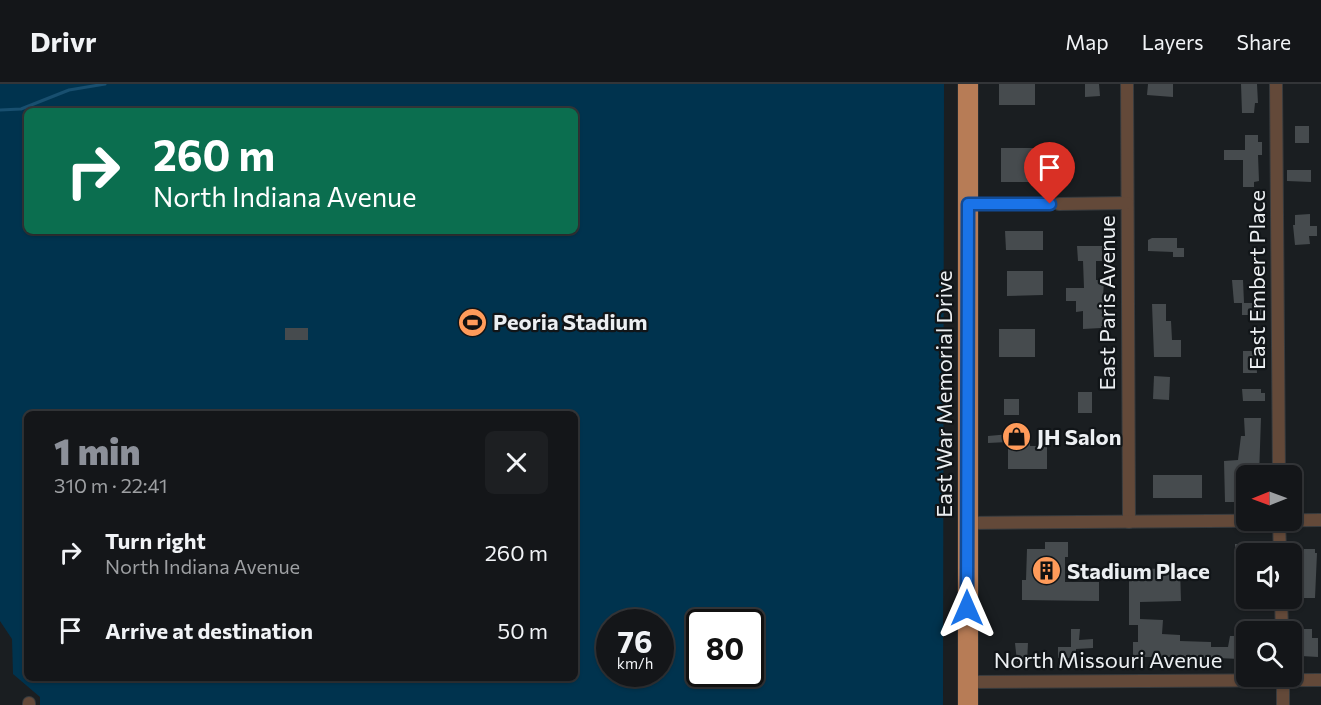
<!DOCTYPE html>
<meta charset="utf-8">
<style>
body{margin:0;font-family:Commissioner,sans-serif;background:#1d1f22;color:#f1f3f6;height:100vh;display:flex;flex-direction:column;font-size:22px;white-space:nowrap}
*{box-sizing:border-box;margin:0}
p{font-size:20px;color:#9d9fa2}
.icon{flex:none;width:33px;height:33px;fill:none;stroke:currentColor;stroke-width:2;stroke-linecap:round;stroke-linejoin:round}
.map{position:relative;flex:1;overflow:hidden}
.side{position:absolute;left:24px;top:327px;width:554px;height:270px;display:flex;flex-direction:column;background:#141619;border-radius:9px;box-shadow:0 2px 4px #0004,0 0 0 2px #333538}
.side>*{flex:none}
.hud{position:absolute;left:24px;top:24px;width:554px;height:126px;border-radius:9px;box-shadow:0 2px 4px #0004,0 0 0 2px #333538;background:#0b6e4f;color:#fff;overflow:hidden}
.needle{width:39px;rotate:269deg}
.fabs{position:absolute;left:1236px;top:381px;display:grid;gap:12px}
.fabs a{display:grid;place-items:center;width:66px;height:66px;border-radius:9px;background:#141619;box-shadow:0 2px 4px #0004,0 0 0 2px #333538;font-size:30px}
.speed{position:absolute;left:596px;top:525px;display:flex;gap:12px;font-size:30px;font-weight:700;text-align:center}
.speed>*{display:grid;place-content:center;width:78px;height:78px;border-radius:50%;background:#141619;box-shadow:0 2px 4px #0004,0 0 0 2px #333538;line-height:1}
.speed small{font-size:15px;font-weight:400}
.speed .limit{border:3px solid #111;border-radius:9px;background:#fff;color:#111}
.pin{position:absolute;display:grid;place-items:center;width:51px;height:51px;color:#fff;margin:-62px -26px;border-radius:50% 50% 50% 0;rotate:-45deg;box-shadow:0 0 6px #0007}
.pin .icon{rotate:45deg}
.me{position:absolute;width:66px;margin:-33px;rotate:0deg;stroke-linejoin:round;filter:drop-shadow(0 0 4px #0008)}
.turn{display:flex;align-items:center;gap:21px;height:126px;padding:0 30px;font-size:27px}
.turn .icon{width:78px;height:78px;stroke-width:2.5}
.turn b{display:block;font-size:42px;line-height:51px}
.round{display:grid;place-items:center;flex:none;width:63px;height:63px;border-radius:9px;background:#1d1f22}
.summary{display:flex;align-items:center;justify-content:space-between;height:102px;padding:0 30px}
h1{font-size:36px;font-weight:800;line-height:45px;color:#8c9099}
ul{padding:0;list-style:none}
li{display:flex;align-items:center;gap:18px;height:78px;padding:0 30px}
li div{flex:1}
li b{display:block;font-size:22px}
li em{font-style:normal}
header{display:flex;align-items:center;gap:36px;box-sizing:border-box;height:84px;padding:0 30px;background:#141619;border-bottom:2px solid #333538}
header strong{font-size:28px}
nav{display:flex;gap:33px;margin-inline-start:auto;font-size:21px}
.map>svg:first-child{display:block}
.green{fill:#00334e;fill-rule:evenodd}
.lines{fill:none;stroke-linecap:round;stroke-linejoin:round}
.stream{stroke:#184f6f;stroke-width:3}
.building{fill:#464b4e}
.minor-casing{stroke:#373b3e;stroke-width:14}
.trunk-casing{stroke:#373b3e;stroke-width:21}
.minor{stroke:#634939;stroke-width:12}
.trunk{stroke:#b77c56;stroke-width:20}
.route-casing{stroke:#114b97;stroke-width:15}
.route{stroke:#1a73e8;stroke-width:10}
.labels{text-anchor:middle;stroke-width:4.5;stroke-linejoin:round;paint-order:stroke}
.street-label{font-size:22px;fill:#eceff2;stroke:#111518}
.poi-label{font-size:22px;font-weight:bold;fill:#eceff2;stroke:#111518;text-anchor:start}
</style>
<header>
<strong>Drivr</strong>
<nav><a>Map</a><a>Layers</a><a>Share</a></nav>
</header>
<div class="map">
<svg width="1321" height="621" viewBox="0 0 1321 621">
<rect width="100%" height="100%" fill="#1a1e21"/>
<path class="green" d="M0,0H944L943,621H40V613L13,590L12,555L0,537ZM27,27H574V147H27ZM27,330H574V594H27ZM609,538H660V590H609ZM699,538H750V590H699Z"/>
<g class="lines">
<path class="stream" d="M0,26L21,25L69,6L105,0"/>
</g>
<g class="building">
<rect x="999" y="0" width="36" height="21"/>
<path d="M1085,0H1099L1100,12L1085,13Z"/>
<path d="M1148,0H1173V13L1147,11Z"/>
<path d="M1241,0H1257L1258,19H1255L1254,29H1242Z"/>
<rect x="1295" y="42" width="14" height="17"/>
<path d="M1245,51H1258V58H1262V71H1258L1259,97L1254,98V103H1243V76H1224V66H1245Z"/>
<path d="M1001,64H1046L1047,101L1033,100V98H1001Z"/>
<path d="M1287,86H1311V98L1287,97Z"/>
<path d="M1310,130V142H1317V152H1309L1310,160L1295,161L1293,141H1295V131Z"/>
<path d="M1005,147H1043V166H1006Z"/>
<path d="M1152,154H1177V164H1184V173H1173V168L1148,167V156Z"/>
<path d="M1077,162H1102V177H1096V196H1104L1102,230H1104L1105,242H1101V244L1083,245V227L1076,228V217H1066V204H1084L1083,177H1078Z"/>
<path d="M1007,187H1043V211L1007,212Z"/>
<path d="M1232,196H1243L1244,219H1234Z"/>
<path d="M1242,219H1261V221H1264V231H1242Z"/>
<path d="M1152,220H1166V237H1171L1172,256H1181V273H1154Z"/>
<rect x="285" y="244" width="23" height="12"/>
<rect x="999" y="245" width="36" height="28"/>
<path d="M1243,267H1256L1257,289H1243Z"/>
<path d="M1154,292L1170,293L1169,316L1153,315Z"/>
<path d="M1242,305H1261V309H1265V317H1243Z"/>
<rect x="1078" y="308" width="14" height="21"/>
<rect x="1004" y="315" width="15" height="16"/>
<path d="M1244,334H1261L1259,392H1246V418H1225L1224,377L1238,376L1241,352H1245Z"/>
<path d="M1020,345H1029L1030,362H1047V385H1008V358L988,359V352L1020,349Z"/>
<rect x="1153" y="391" width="49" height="23"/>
<path d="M1045,458H1068V473H1065V498H1099V517L1022,516V496H1026L1027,465H1045Z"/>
<path d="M1267,459V470H1246V512H1236L1235,460Z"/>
<path d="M1304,465H1315V469H1317L1315,514H1303Z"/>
<path d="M1180,484L1181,517L1140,518V535L1163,536L1162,550L1180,551V557L1211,558V563H1228L1230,552H1244L1243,573H1239V575L1196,573H1133V558H1138V541H1129V488H1143V485Z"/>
<path d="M1071,545H1080L1079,556L1093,555V564L1076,565V574H1058V563H1071Z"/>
<path d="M1301,545H1312V554H1318V573L1301,572Z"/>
<path d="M1015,559H1028L1027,578H1017Z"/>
</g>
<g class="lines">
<defs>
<g id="minor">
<path d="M1127,0L1129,438"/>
<path d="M1276,0L1279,392"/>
<path d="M968,120H1050"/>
<path d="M1059,120L1127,119"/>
<path d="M1279,436L1280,470"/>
<path d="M967,439L1321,436"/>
<path d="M1281,514L1282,548"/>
<path d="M1283,592V621"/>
<path d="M967,598L1321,596"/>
<path d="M29,621V619"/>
</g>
<path id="trunk" d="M968,621V0"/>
</defs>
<use href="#minor" class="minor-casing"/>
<use href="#trunk" class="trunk-casing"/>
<use href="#minor" class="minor"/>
<use href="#trunk" class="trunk"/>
</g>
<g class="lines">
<defs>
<path id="route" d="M967,524L968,120H1050"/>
</defs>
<use href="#route" class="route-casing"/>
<use href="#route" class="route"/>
</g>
<defs>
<symbol id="stadium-disc" viewBox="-11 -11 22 22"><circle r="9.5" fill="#ff9b5a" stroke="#111518"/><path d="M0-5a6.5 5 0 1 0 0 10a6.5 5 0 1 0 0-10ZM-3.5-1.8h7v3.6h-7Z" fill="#111"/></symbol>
<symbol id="shop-disc" viewBox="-11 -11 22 22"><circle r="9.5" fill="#ff9b5a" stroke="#111518"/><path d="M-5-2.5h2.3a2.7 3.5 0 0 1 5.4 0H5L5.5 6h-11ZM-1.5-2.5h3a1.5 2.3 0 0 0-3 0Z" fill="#111"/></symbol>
<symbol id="building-disc" viewBox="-11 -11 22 22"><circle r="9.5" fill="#ff9b5a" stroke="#111518"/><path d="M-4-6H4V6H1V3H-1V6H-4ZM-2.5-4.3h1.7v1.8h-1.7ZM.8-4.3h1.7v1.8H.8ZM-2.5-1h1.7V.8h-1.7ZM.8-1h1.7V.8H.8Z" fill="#111"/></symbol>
</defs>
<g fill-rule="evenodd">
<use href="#stadium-disc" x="456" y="222" width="33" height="33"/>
<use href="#shop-disc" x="1000" y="336" width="33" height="33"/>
<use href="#building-disc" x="1030" y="470" width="33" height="33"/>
</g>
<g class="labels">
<g class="street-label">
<text transform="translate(1257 196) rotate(-90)" y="8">East Embert Place</text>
<text transform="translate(1107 219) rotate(-90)" y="8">East Paris Avenue</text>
<text transform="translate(944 310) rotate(-90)" y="8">East War Memorial Drive</text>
<text x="1108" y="584">North Missouri Avenue</text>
</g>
<g class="poi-label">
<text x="493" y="246">Peoria Stadium</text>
<text x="1037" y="361">JH Salon</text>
<text x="1067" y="495">Stadium Place</text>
</g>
</g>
</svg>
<div class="fabs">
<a><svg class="needle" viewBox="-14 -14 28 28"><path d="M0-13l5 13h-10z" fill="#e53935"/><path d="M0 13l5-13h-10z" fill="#9d9fa2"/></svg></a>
<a><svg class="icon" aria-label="sound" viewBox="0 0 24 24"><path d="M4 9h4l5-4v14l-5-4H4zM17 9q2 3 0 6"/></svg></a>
<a><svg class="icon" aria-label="search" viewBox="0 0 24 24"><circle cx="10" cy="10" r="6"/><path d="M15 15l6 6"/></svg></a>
</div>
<div class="speed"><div>76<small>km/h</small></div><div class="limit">80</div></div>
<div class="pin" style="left:1050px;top:120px;background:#d93025"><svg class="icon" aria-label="arrive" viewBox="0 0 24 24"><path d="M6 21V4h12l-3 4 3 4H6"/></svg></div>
<svg class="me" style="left:967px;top:524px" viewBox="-20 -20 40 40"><path d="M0-17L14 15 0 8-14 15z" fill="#1a73e8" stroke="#fff" stroke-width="4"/></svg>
<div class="hud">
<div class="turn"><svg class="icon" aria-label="right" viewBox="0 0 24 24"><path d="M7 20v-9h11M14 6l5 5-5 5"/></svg><div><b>260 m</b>North Indiana Avenue</div></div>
</div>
<section class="side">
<div class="summary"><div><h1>1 min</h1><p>310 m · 22:41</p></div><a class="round"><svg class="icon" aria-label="close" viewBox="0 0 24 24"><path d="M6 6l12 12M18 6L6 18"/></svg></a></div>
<ul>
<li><svg class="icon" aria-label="right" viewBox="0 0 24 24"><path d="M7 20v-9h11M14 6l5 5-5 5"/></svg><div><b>Turn right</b><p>North Indiana Avenue</p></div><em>260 m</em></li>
<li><svg class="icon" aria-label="arrive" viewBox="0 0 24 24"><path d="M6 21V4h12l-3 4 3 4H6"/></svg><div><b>Arrive at destination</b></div><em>50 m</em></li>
</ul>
</section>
</div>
